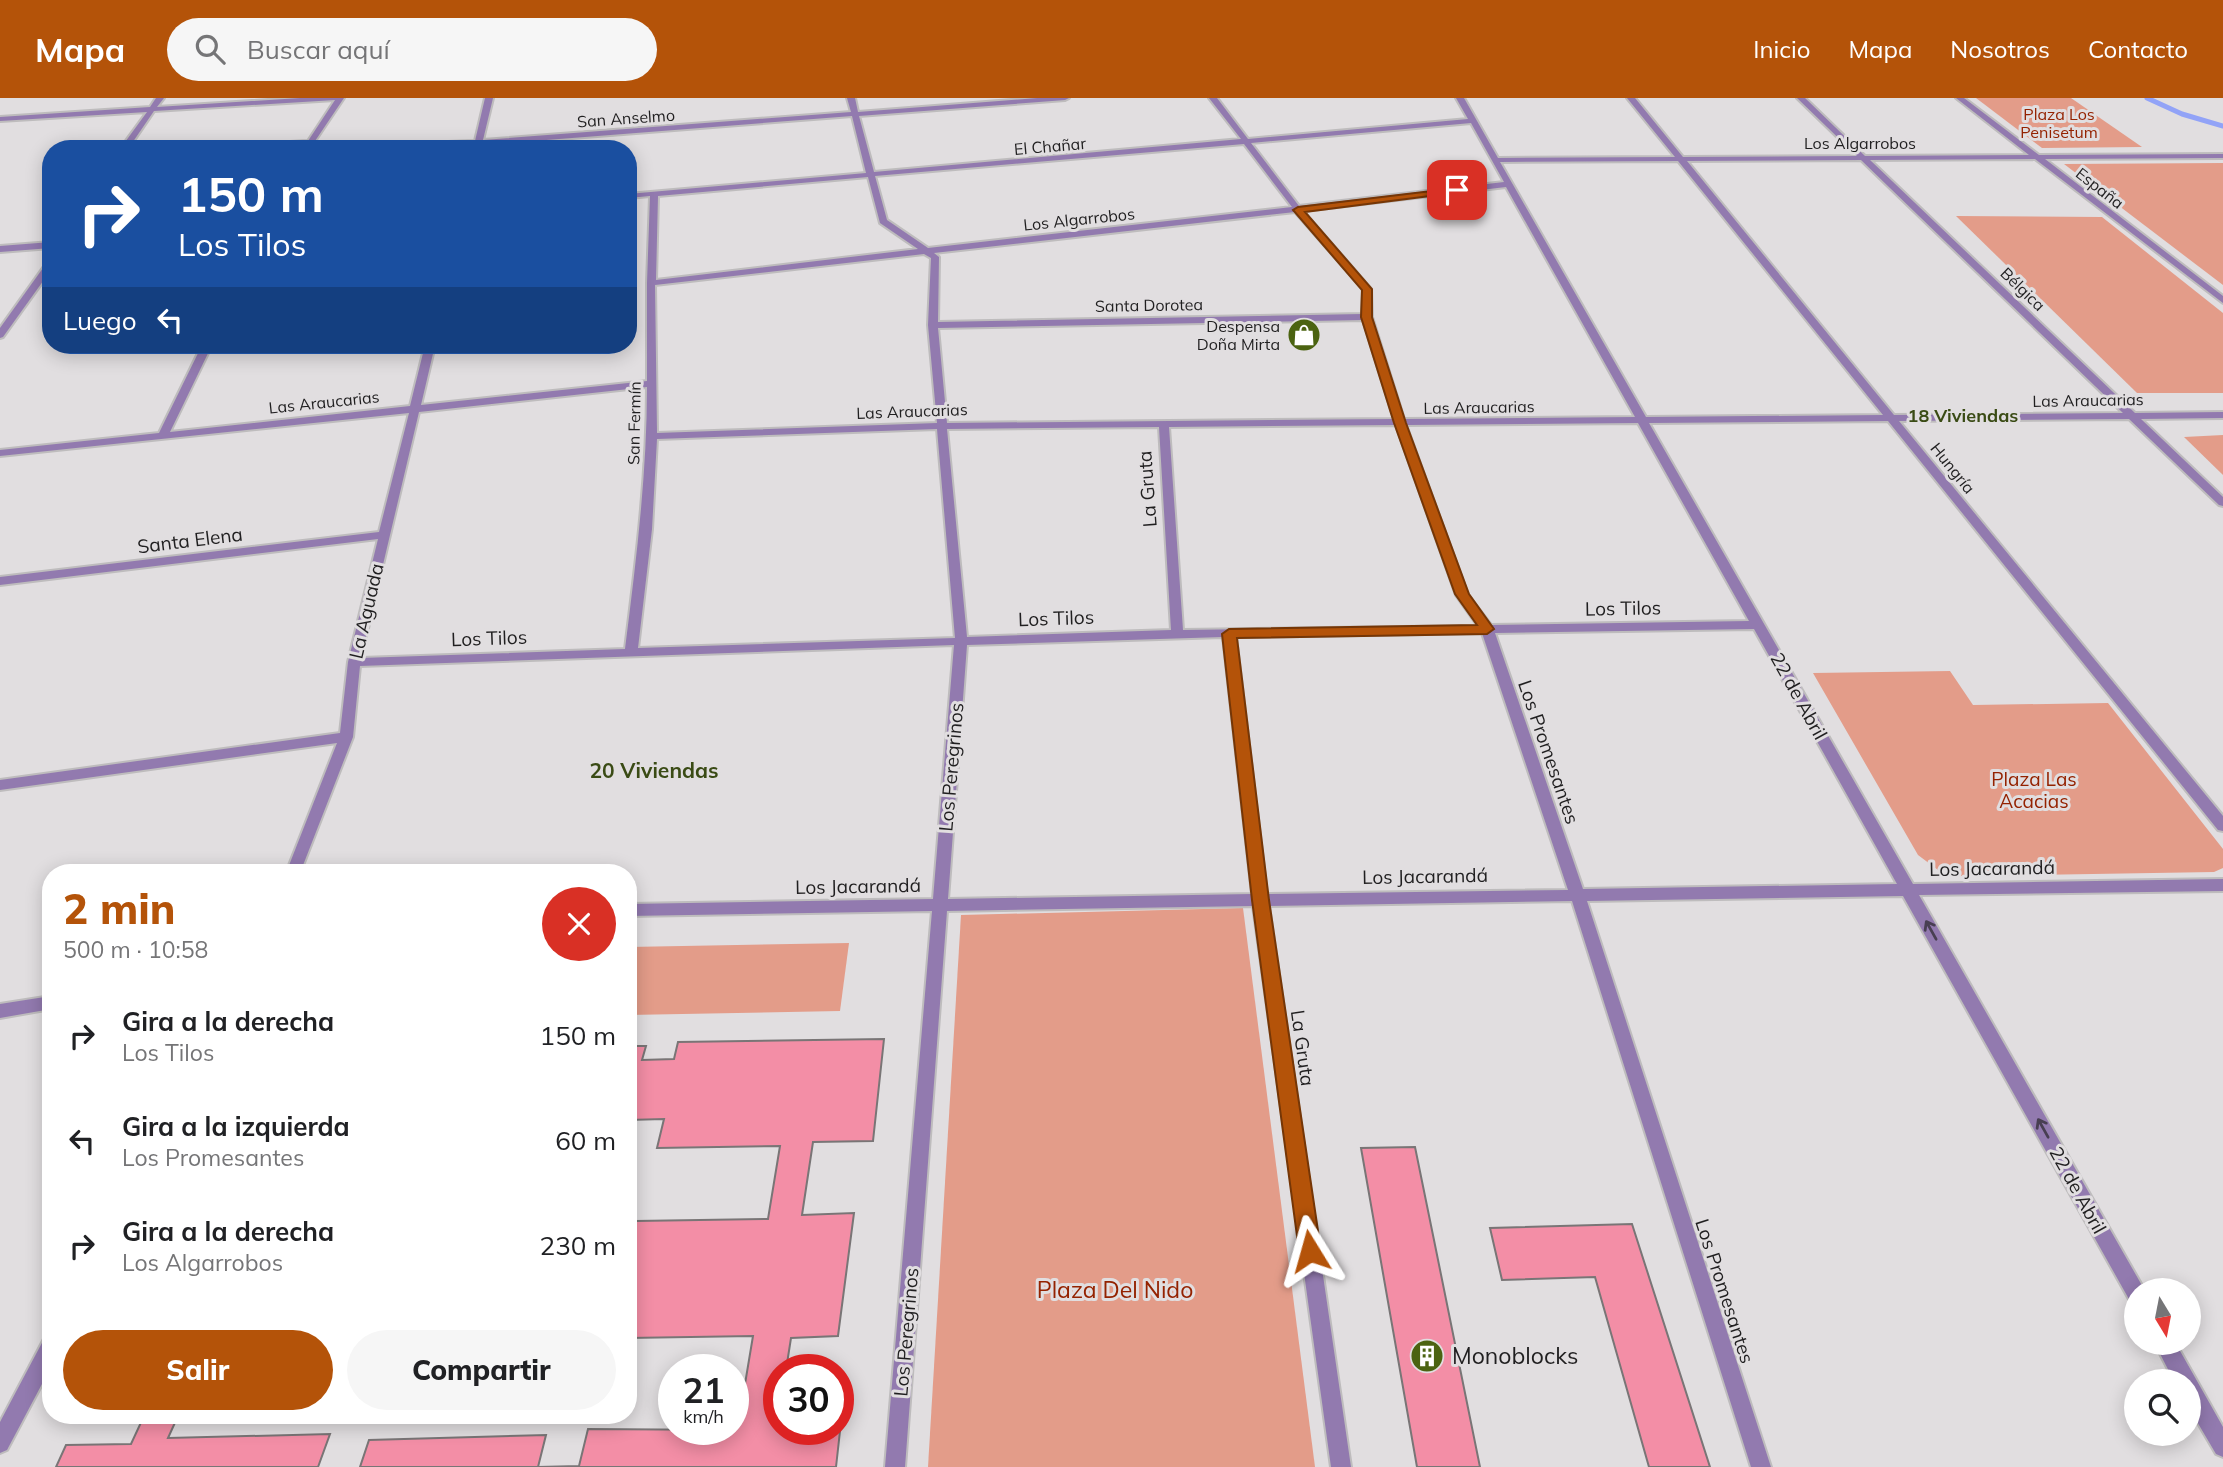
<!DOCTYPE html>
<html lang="es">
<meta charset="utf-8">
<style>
body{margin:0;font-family:Mulish,sans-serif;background:#f6f6f6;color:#202124;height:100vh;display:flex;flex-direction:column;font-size:26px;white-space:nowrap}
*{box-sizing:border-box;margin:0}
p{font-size:23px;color:#757577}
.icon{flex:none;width:38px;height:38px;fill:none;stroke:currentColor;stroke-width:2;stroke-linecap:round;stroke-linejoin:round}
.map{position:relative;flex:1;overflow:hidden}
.details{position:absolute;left:42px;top:766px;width:595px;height:560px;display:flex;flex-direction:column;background:#fff;border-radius:28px;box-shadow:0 4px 18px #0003}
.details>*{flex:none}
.hud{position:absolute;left:42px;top:42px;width:595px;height:214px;border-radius:28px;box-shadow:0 4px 18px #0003;background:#1a4fa0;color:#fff;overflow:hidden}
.needle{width:46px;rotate:170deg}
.buttons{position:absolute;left:2124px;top:1180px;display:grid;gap:14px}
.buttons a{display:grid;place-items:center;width:77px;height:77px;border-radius:50%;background:#fff;box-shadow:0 4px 18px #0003;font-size:35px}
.speed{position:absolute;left:658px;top:1256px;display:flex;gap:14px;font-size:35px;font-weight:700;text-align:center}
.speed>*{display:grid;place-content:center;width:91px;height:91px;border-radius:50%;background:#fff;box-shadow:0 4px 18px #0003;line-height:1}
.speed small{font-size:18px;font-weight:400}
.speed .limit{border:10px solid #d22;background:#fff;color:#111}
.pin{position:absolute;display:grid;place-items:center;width:60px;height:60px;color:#fff;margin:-30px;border-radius:14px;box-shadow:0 4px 10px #0006}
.me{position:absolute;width:77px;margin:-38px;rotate:352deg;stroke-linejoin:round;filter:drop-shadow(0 0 5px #0008)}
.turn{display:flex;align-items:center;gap:24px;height:147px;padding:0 21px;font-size:32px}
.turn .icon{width:91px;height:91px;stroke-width:2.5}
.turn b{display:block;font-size:49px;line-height:60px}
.then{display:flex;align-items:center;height:66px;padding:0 21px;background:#0003;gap:14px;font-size:26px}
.round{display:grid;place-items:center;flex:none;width:74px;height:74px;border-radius:37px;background:#f6f6f6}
.summary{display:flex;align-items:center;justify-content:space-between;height:119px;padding:0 21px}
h1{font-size:42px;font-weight:800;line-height:52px;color:#b45309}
.cta{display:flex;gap:14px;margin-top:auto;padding:14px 21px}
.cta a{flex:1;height:80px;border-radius:42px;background:#b45309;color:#fff;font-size:28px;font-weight:800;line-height:80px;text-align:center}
.cta a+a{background:#f6f6f6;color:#202124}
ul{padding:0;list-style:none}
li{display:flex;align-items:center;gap:21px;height:105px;padding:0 21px}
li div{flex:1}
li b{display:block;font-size:26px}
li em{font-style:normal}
header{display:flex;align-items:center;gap:42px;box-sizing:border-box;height:98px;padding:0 35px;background:#b45309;color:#fff}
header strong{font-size:33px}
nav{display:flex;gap:38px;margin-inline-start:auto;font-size:24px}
.search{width:490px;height:63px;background:#f6f6f6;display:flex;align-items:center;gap:18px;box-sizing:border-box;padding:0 24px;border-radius:38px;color:#757577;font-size:26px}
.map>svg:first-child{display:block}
.green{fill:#e39c89}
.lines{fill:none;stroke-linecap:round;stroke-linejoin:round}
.stream{stroke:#92a3f7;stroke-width:5}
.building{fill:#f38ea6;stroke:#797576;stroke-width:2}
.minor-casing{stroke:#bebcbd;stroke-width:4}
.minor{fill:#927aaf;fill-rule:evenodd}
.oneway{stroke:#483f52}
.route{fill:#b45309;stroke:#753606;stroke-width:2}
.labels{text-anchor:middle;stroke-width:6;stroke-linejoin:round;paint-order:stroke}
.far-park-label{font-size:16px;fill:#942200;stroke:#e1dee0}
.far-street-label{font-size:16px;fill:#201f20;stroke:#e1dee0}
.far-poi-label{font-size:16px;fill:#201f20;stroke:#e1dee0;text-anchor:end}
.far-neighbourhood-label{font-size:18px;font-weight:bold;fill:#3a4b15;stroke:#e1dee0}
.street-label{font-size:19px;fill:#201f20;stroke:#e1dee0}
.park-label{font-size:19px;fill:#942200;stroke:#e1dee0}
.neighbourhood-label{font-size:21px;font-weight:bold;fill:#3a4b15;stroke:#e1dee0}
.near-park-label{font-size:23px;fill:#942200;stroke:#e1dee0}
.near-poi-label{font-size:23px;fill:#201f20;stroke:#e1dee0;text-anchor:start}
</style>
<header>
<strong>Mapa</strong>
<div class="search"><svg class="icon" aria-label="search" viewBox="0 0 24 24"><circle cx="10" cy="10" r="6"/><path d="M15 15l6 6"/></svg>Buscar aquí</div>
<nav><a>Inicio</a><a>Mapa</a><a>Nosotros</a><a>Contacto</a></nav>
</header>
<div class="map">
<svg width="2223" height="1369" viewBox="0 0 2223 1369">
<rect width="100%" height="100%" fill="#e1dee0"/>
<g class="green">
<path d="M1976,0H2071L2142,49L2042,50Z"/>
<path d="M2223,65V187L2064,66Z"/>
<path d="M1956,118L2102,119L2223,215V295H2137Z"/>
<path d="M2223,337V377L2184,339Z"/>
<path d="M1950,573L1973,607L2108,605L2223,751V770L2214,774L1962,778L1938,772L1918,757L1813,575Z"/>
<path d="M1243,810L1315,1369H928L961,817Z"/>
<path d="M849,845L840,913L628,917V849Z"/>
</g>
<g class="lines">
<path class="stream" d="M2147,0L2182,16L2223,28"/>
</g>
<g class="building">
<path d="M884,941L873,1043L813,1044L802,1117L854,1115L838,1238L791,1240L786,1272H779V1332H838V1324H841L836,1369H360L369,1342L546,1337L538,1369L579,1368L588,1331L733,1332V1328H738L753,1238L628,1240V1158L636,1123L768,1121L780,1048L657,1050L664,1021L628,1022V948H646L642,962L674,961L678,944Z"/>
<path d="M1415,1049L1435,1147L1480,1369H1417L1361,1050Z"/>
<path d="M1632,1126L1710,1369H1649L1595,1179L1502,1182L1490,1130Z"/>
<path d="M144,1318H178L168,1340L330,1336L318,1369H56L66,1347L131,1346Z"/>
</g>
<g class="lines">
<defs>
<g id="minor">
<path d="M156,0H164L157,9L300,0H344L311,49L475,43L485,0H493L483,42L851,14L847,0H855L858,14L1037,0H1069L1065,2L859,18L874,74L1241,41L1209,0H1217L1248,41L1468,21L1456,0H1464L1498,60L1675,59L1627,0H1635L1683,59L1857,58L1797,0H1805L1865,58L2029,57L1956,0H1964L2039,57L2223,56V60L2045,61L2223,198V205L2035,61L1870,62L2135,315L2223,314V320L2141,321L2223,399V408L2219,407L2129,321L1899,323L2223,718V733L2218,732L1888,323L1649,325L1913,786L2223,781V793L1919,797L2144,1191L2137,1192V1206L2130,1203L1903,798L1587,803L1771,1369H1751L1572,803L1269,808L1351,1369H1331L1253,808L947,813L905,1369H885L932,813L628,818V806L933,801L954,547L360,568L353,639L300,775H286L337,645L0,692V682L340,635L348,564L378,441L0,487V479L379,434L409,315L0,358V352L159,335L202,247H212L170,334L410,308L425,247H435L421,307L647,283V185L650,98L628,100V96L866,75L852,18L482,47L481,51H473L474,47L302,51L305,47L192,51L196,49L308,43L335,2L154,13L128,51H120L147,14L0,23V19L150,9ZM1471,25L1504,84L1299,108L1251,45ZM1244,46L1292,109L928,150L887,122L875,78ZM1861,62L2123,315L1894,317L1687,63ZM1678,63L1883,317L1646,319L1500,64ZM868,79L880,125L918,151L656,182L658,98ZM1506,89L1635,319L1404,321L1372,219L1371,191L1303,113ZM1295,114L1363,191L1362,216L938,224L939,159L934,155ZM924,156L931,160L928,227L937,325L657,335L655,187ZM1363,222L1394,321L947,325L938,230ZM647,289C647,377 636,464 625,551L361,560L419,314ZM1638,325L1749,523L1491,527L1468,497L1406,327ZM1396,327L1456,497L1478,528L1183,532L1169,329ZM1159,329L1171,532L967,539L947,331ZM937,331L955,540L638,550L652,431L657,341ZM1754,531L1897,786L1583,791L1495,535ZM1482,535L1568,792L1267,796L1236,539ZM1223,539L1252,796L948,801L967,547Z"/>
<path d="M51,144V150L0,154V148Z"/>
<path d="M51,162V172L3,239L0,240V230L48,163Z"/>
<path d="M51,898V911L0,920V906Z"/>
<path d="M51,1238V1269L7,1352L0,1355V1324L44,1241Z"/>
<path d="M2154,1244H2175L2223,1329V1359L2216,1356L2189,1310V1283H2174Z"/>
</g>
</defs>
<use href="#minor" class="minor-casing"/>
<use href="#minor" class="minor"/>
</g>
<defs><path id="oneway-shaft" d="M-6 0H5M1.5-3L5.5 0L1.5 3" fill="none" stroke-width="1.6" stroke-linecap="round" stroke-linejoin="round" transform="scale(1.75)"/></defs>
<g class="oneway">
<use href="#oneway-shaft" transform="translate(1931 832) rotate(-119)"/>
<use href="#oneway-shaft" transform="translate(2043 1030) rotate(-119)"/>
</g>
<path class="route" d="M1457,90L1462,92L1461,94L1305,114L1372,191V219L1406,325L1469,496L1494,531L1487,536L1237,540L1269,802L1321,1153L1318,1160L1310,1163L1303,1160L1299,1153L1252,802L1222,536L1229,531L1477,527L1455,496L1394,325L1361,219L1362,192L1293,112L1298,109Z"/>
<defs>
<symbol id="shop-disc" viewBox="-11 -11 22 22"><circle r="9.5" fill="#4b6311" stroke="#e1dee0"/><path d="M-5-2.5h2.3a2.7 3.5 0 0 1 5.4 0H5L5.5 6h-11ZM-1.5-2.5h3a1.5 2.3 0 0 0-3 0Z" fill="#fff"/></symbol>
<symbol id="building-disc" viewBox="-11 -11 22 22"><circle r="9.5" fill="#4b6311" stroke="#e1dee0"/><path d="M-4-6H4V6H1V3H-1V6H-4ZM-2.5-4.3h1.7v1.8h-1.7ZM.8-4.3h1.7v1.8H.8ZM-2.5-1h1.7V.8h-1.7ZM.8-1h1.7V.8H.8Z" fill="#fff"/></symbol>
</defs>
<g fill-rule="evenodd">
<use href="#shop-disc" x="1285" y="218" width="38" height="38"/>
<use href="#building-disc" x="1408" y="1239" width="38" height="38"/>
</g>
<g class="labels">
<g class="far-park-label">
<text x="2059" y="22">Plaza Los<tspan x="2059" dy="18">Penisetum</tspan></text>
</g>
<g class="far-street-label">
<text transform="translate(626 20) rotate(-4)" y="6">San Anselmo</text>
<text x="1860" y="51">Los Algarrobos</text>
<text transform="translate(1050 48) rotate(-5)" y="6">El Chañar</text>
<text transform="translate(2100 90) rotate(38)" y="6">España</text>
<text transform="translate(1079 121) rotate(-6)" y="6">Los Algarrobos</text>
<text transform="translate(2023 191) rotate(44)" y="6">Bélgica</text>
<text transform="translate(1149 207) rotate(-1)" y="6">Santa Dorotea</text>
<text transform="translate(2088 302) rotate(-1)" y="6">Las Araucarias</text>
<text transform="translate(324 304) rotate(-6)" y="6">Las Araucarias</text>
<text transform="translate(1479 309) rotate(-1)" y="6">Las Araucarias</text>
<text transform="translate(912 313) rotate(-2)" y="6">Las Araucarias</text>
<text transform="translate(634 325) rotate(-89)" y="6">San Fermín</text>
<text transform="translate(1953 370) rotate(51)" y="6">Hungría</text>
</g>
<g class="far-poi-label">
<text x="1280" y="234">Despensa<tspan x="1280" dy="18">Doña Mirta</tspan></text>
</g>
<g class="far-neighbourhood-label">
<text x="1963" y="324">18 Viviendas</text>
</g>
<g class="street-label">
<text transform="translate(1147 391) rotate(-94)" y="7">La Gruta</text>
<text transform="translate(190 442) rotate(-7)" y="7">Santa Elena</text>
<text transform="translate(1623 510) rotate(-1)" y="7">Los Tilos</text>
<text transform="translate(366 513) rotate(-77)" y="7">La Aguada</text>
<text transform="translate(1056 520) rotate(-2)" y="7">Los Tilos</text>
<text transform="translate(489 540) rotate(-2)" y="7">Los Tilos</text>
<text transform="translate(1799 598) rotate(61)" y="7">22 de Abril</text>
<text transform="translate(1549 654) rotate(71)" y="7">Los Promesantes</text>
<text transform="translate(951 669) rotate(-85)" y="7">Los Peregrinos</text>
<text transform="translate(1992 770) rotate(-1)" y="7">Los Jacarandá</text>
<text transform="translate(1425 778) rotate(-1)" y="7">Los Jacarandá</text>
<text transform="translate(858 788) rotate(-1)" y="7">Los Jacarandá</text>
<text transform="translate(1303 950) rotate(82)" y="7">La Gruta</text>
<text transform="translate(2078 1092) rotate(61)" y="7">22 de Abril</text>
<text transform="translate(1725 1193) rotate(72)" y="7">Los Promesantes</text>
<text transform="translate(906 1234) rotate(-85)" y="7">Los Peregrinos</text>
</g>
<g class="park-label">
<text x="2034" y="688">Plaza Las<tspan x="2034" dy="22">Acacias</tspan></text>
</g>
<g class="neighbourhood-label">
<text x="654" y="680">20 Viviendas</text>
</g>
<g class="near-park-label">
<text x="1115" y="1200">Plaza Del Nido</text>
</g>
<g class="near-poi-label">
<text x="1452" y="1266">Monoblocks</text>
</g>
</g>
</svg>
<div class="buttons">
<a><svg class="needle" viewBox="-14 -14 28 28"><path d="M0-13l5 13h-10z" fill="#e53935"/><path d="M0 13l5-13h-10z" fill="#757577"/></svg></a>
<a><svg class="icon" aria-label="search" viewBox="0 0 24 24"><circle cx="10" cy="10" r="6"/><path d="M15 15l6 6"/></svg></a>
</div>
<div class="speed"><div>21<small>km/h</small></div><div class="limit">30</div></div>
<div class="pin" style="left:1457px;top:92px;background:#d93025"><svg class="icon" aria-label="arrive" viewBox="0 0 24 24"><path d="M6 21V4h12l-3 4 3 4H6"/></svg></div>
<svg class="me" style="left:1310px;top:1153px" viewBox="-20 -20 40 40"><path d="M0-17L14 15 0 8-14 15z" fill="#b45309" stroke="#fff" stroke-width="4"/></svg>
<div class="hud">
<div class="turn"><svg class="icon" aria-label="right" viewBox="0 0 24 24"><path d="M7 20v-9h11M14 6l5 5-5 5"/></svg><div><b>150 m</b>Los Tilos</div></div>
<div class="then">Luego<svg class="icon" aria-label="left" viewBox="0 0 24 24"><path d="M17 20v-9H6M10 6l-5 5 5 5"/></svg></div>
</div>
<section class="details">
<div class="summary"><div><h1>2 min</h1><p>500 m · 10:58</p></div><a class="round" style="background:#d93025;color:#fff"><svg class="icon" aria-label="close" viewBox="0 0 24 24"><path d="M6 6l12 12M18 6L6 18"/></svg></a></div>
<ul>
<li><svg class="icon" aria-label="right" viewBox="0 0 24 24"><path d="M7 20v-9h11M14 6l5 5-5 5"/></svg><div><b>Gira a la derecha</b><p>Los Tilos</p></div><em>150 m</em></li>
<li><svg class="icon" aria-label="left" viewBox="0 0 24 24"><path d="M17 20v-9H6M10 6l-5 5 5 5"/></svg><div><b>Gira a la izquierda</b><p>Los Promesantes</p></div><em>60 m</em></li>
<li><svg class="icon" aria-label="right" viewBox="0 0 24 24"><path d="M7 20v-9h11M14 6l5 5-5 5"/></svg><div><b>Gira a la derecha</b><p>Los Algarrobos</p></div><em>230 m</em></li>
</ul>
<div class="cta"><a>Salir</a><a>Compartir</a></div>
</section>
</div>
